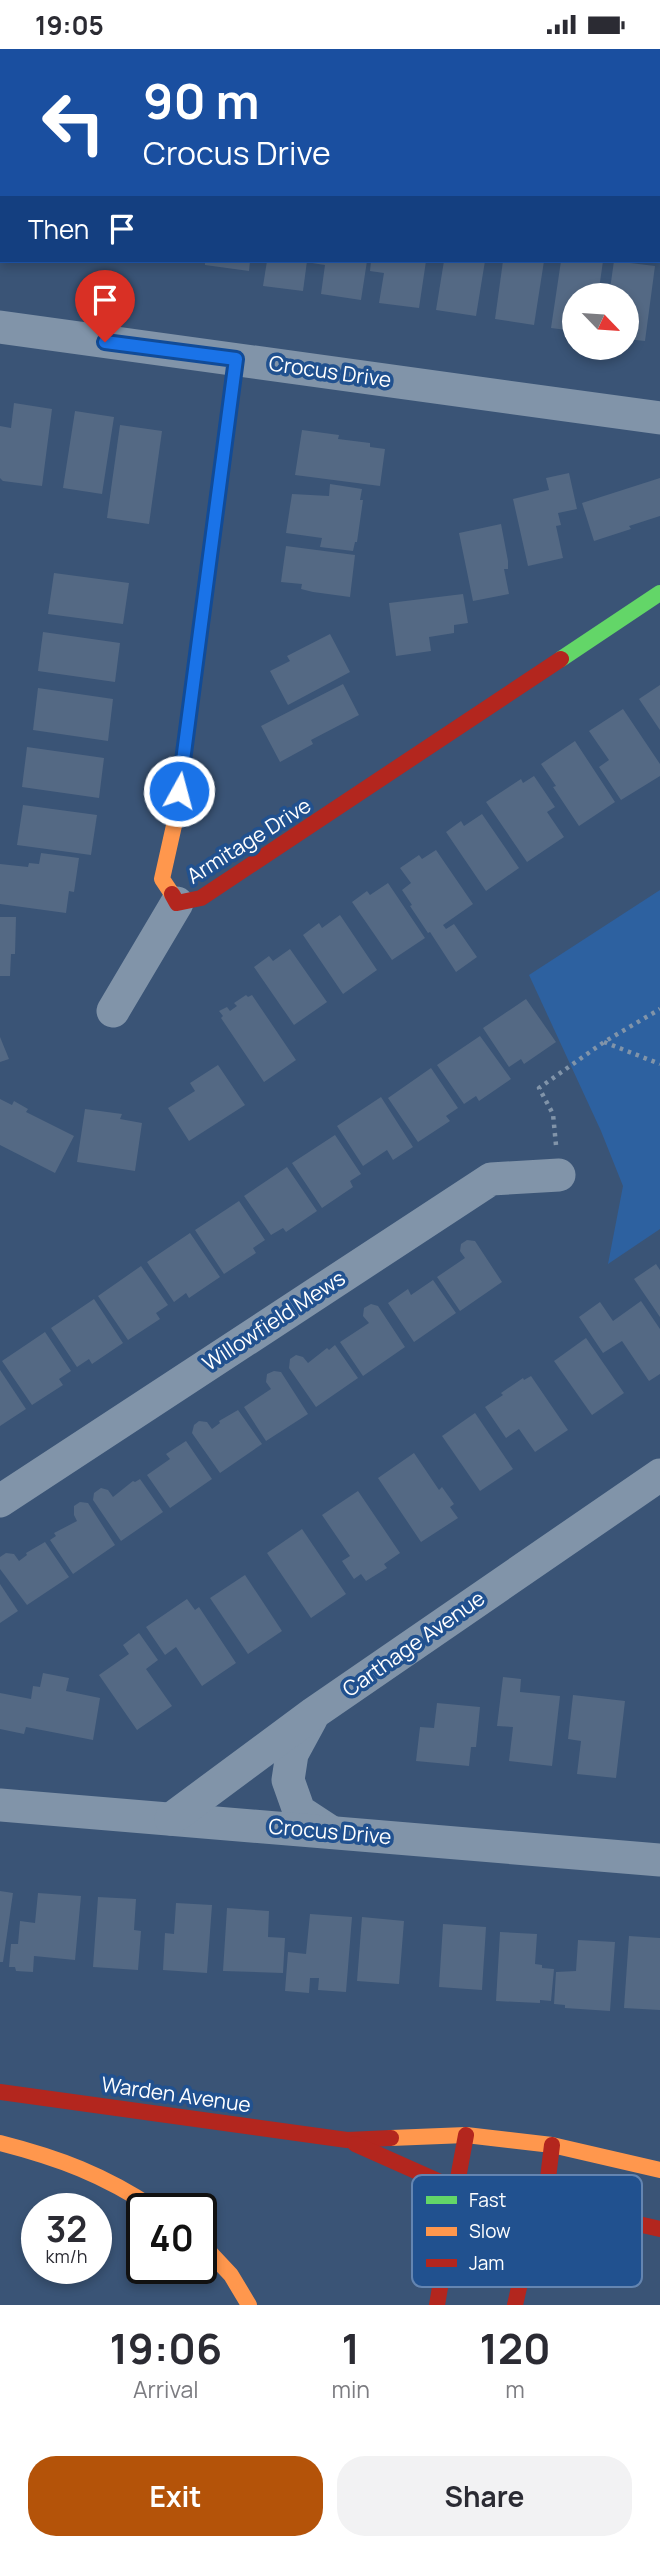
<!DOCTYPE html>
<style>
body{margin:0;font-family:Manrope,sans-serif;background:#f2f2f3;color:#2b2b33;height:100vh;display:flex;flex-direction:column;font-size:26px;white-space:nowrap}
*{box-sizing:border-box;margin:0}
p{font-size:23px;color:#7c7c81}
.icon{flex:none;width:38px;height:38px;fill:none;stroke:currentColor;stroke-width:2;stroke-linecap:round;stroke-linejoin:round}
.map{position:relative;height:2256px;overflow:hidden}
.drawer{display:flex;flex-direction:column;background:#fff;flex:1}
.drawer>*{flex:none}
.banner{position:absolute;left:0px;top:0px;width:662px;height:214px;box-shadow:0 4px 10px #0003;background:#1a4fa0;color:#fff;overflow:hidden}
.needle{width:46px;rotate:115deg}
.controls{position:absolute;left:562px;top:234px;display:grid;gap:14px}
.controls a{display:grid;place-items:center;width:77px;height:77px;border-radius:50%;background:#fff;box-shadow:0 4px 10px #0003;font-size:35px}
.speed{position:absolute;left:21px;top:2144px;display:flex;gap:14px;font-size:35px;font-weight:700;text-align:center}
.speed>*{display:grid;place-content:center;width:91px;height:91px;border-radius:50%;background:#fff;box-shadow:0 4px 10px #0003;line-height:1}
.speed small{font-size:18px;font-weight:400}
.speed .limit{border:4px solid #111;border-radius:10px;background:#fff;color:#111}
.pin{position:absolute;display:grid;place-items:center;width:60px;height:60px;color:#fff;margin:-72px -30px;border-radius:50% 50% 50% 0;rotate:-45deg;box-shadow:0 0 7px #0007}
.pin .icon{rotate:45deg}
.me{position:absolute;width:77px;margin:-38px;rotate:7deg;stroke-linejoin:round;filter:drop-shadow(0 0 5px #0008)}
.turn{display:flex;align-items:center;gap:24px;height:147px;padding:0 28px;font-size:32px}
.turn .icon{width:91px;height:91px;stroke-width:2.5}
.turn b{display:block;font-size:49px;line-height:60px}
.then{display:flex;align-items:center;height:66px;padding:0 28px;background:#0003;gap:14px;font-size:26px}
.eta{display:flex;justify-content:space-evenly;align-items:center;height:119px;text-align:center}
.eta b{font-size:42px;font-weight:700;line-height:49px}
.action{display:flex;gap:14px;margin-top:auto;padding:14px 28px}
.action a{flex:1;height:80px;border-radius:28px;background:#b45309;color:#fff;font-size:28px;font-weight:700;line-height:80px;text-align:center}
.action a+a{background:#f2f2f3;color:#2b2b33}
.status{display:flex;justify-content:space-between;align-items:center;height:49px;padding:0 35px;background:#fff;direction:ltr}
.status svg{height:19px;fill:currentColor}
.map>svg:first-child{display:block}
.green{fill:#2d61a0}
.building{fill:#546984}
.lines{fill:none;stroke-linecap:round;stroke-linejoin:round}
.path{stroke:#8194a9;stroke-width:4.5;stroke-dasharray:3.5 5;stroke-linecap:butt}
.street{stroke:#8194a9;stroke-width:33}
.fast{stroke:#63d668;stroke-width:16}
.slow{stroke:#ff974d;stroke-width:16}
.jam{stroke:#b3261e;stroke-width:16}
.route-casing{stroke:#114b97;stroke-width:18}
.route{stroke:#1a73e8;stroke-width:12}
.labels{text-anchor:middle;stroke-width:7;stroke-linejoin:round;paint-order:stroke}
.street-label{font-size:21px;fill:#fff;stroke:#21518f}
.key{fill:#21518f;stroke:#6485b1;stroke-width:2}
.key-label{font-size:19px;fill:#fff}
</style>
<div class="status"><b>19:05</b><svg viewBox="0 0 49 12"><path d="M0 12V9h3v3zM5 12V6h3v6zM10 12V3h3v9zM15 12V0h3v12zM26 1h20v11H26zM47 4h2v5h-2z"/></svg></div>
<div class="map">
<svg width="660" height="2256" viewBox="0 0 660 2256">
<rect width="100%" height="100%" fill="#3a5476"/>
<g class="green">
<path d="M0,0H660V131V2H2V37Z"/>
<path d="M660,841V1180L608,1215L623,1137L601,1082L529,926Z"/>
</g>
<g class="building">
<path d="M205,212H250L249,222L205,216Z"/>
<path d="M267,212H307L303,242L263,237Z"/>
<path d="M313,212H367L361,251L321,245L325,216L312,214Z"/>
<path d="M371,212H426L419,259L379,254L384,224L370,222Z"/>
<path d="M444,212H485L476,267L436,261Z"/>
<path d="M503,212H544L534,276L495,270Z"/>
<path d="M561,212H603L598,247H574V282L551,279Z"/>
<path d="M614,212L655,217L645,292L626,290V247H609Z"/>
<path d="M14,354L52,360L42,437L3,432L0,429V377L11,379Z"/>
<path d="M75,362L114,368L102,445L63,439Z"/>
<path d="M120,376L162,382L149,475L107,469Z"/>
<path d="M302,381L339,386L338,390L370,394V398L385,400L380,437L295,426Z"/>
<path d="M569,424L577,460L558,464L561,476L556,477L563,509L528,517L513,450L549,441L546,429Z"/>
<path d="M660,429V467L629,477L631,480L594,492L582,454Z"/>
<path d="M330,435L362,440L360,451H363L357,493H355L353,502L320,498L322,489L286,484L292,445L329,447Z"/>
<path d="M501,475L508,512V520H504L509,545L473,552L459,484Z"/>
<path d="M286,497L355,506L350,548L313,543L301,540L302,535L281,533Z"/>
<path d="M54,524L129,534L123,575L48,565Z"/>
<path d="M463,545L468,574L454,576V584L429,588L431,602L396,607L389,554Z"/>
<path d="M43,583L120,594L115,633L38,622Z"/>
<path d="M330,585L350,623L288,656L270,622L290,612L287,607Z"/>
<path d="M343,635L359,666L311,691L313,695L280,713L261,677Z"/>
<path d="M660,636V681L639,650Z"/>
<path d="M38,639L113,650L108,692L33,681Z"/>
<path d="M623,660L660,715V727L621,751L599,718L609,711L589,682Z"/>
<path d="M575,692L615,753L579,777L553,738L556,737L541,715Z"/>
<path d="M27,698L104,709L99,749L22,738Z"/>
<path d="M534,727L555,758L547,763L564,788L527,813L486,753L521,730L523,734Z"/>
<path d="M23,756L97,766L91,806L17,796Z"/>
<path d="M482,765L519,819L486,842L446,783L461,772L464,777Z"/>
<path d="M436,801L473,855L443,876L446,880L454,875L477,908L456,923L430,883L428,884L410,857L412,856L402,841L411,834L400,819L419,806L422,810Z"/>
<path d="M41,804L79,809L74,843L69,842L66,864L0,855V815L28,818L29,814L39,815Z"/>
<path d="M388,834L425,889L392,911L352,853L367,842L370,846Z"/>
<path d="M340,866L377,921L343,945L303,886L319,874L322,879Z"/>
<path d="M0,868H16L15,905H11L10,927H0Z"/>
<path d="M290,900L327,953L294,976L254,918L269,907L273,912Z"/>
<path d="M246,946L248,948L252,946L296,1011L264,1033L221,969L223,967L219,962L227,958L230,962L237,957L234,954Z"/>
<path d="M526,950L556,993L524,1015L521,1010L509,1018L483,979Z"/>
<path d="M480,987L511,1030L479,1052L476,1047L464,1055L437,1016Z"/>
<path d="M0,988L9,1010L0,1013Z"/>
<path d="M218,1016L245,1056L189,1092L168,1059L195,1042L190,1034Z"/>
<path d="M431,1019L458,1059L446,1067L450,1072L418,1093L388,1049Z"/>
<path d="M381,1048L413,1098L393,1111L387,1101L363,1117L337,1077Z"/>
<path d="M0,1050L12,1056L14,1052L28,1060L26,1063L74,1087L55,1124L0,1096Z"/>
<path d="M85,1060L122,1065L120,1070L142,1074L135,1122L77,1113Z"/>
<path d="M335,1086L361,1125L350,1132L353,1138L322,1159L292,1114Z"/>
<path d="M287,1118L317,1162L286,1183L283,1179L271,1186L244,1147Z"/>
<path d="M239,1152L265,1191L253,1199L256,1204L224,1225L195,1181Z"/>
<path d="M190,1184L220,1228L189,1249L186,1244L174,1253L147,1213Z"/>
<path d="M467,1191L475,1192L502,1233L460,1262L437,1228L465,1209L460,1202L461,1195Z"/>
<path d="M656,1215L660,1221V1268L634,1230Z"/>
<path d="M141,1217L168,1256L156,1264L160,1270L128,1291L98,1247Z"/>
<path d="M433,1231L456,1264L414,1293L388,1254L408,1240L411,1246Z"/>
<path d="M94,1250L123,1294L92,1315L89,1310L77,1318L51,1279Z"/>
<path d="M641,1252L660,1280V1325L649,1332L622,1292L603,1304L579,1268L600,1253L613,1272Z"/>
<path d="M371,1255L378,1257L405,1298L363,1327L340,1293L369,1274L363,1267L364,1259Z"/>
<path d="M45,1283L71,1322L59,1330L63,1336L32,1356L2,1312Z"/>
<path d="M586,1289L624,1344L592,1366L554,1312Z"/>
<path d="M335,1296L358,1329L316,1358L289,1319L290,1310L296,1306L303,1308L308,1314L327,1299L329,1301Z"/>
<path d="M0,1321L26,1360L0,1377Z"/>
<path d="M274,1322L281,1323L308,1365L266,1392L244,1358L271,1340L266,1333L267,1325Z"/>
<path d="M531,1327L568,1381L535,1403L519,1380L506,1389L485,1358L503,1346L501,1344L523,1329L524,1331Z"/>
<path d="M238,1361L262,1395L220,1424L192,1384L194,1376L199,1372L207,1373L212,1380L220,1374L219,1372Z"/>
<path d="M475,1364L513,1420L480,1442L442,1387Z"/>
<path d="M186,1392L212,1430L170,1459L147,1426L170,1410L166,1405Z"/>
<path d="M414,1404L439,1441L442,1438L454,1455L450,1458L458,1469L421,1493L378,1429Z"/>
<path d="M140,1430L163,1463L121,1492L93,1451L94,1444L101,1439L108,1441L113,1448L133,1432L135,1433Z"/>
<path d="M358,1442L400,1504L384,1515L387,1519L366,1532L361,1525L354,1530L342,1512L350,1507L322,1466Z"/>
<path d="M80,1453L88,1454L115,1496L73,1525L50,1491L56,1487L54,1484L77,1472L74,1466V1457Z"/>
<path d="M302,1480L346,1545L311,1569L267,1504Z"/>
<path d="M45,1493L69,1528L27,1556L0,1520V1508L6,1504L14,1505L19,1512L27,1506L26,1504Z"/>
<path d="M245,1526L282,1582L248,1605L210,1549Z"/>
<path d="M0,1535L18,1562L0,1574Z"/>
<path d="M187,1550L195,1561L199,1558L236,1614L202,1637L176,1598L165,1606L146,1578Z"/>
<path d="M139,1584L158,1611L146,1620L172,1657L137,1681L99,1626L129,1605L123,1596Z"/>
<path d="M43,1624L69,1629L66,1642L100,1649L93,1691L26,1678L24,1685L0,1680V1644L31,1650L33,1637L40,1638Z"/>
<path d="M503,1628L521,1630L520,1643L560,1647L552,1717L509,1712L513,1678L497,1677Z"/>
<path d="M573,1646L625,1652L616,1729L577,1725L581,1692L568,1690Z"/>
<path d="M437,1654L480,1658L476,1698H471L469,1717L416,1712L420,1678L434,1679Z"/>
<path d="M0,1842L13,1844L3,1913H0Z"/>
<path d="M38,1844L81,1847L75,1911L34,1907L33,1923L16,1922L15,1918H9L11,1895H18L20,1872L35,1874Z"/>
<path d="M98,1848L136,1850L134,1881L141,1882L138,1921L93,1918Z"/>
<path d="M176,1854L212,1856L207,1924L163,1921L165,1884L174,1885Z"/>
<path d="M227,1859L269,1862L268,1888L285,1889L283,1924L223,1922Z"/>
<path d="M310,1865L352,1868L346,1943L318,1941L319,1929H310L309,1944L285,1942L288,1903L306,1905Z"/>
<path d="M362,1868L404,1872L399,1935L357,1932Z"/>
<path d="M443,1875L486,1878L482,1941L439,1938Z"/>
<path d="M500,1883L537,1885L535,1915L542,1916V1919L554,1920L551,1952L540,1951V1954L496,1952Z"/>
<path d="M629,1887L660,1889V1961L624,1959Z"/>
<path d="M578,1891L615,1893L610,1962L565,1959V1956L554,1955L556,1923L576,1922Z"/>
</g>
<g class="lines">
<g class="path">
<path d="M604,993L660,1015"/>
<path d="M556,1096L553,1065L539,1039L604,993L660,960"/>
</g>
<g class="street">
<path d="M0,278L660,369"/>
<path d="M113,962L177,854"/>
<path d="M0,1452L491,1130L559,1126"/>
<path d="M311,1670L292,1705L288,1731L299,1762L331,1783"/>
<path d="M0,1756L660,1811"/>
<path d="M171,1770L314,1664L660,1426"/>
</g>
<path class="fast" d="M561,610L660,544"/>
<g class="slow">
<path d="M172,845L162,830L175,772L236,310"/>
<path d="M391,2089L466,2086L552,2096L660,2121"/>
<path d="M0,2094C59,2109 104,2126 155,2160"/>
<path d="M201,2194L231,2226L249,2256"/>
</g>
<g class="jam">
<path d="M172,845L177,854L201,849L561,610"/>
<path d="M0,2043L347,2091L391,2089"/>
<path d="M355,2095L456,2140L545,2154L660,2180"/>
<path d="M437,2256L444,2215L447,2170L456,2140L466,2086"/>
<path d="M515,2256L525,2212L545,2154L552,2096"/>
</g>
</g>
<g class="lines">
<defs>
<path id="route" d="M105,293L236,310L179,742"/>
</defs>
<use href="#route" class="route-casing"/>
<use href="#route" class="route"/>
</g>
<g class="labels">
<g class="street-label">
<text transform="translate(330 323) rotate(8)" y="7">Crocus Drive</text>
<text transform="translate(249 792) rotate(-32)" y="7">Armitage Drive</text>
<text transform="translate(274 1272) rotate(-33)" y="7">Willowfield Mews</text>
<text transform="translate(414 1595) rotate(-35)" y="7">Carthage Avenue</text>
<text transform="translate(330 1783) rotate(5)" y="7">Crocus Drive</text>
<text transform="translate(176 2046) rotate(8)" y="7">Warden Avenue</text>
</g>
</g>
<rect x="412" y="2126" width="230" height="112" rx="10" class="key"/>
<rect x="426" y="2147" width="31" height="8" fill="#63d668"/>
<rect x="426" y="2178" width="31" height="9" fill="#ff974d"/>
<rect x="426" y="2210" width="31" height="8" fill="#b3261e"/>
<g class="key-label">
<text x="469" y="2158">Fast</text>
<text x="469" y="2189">Slow</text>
<text x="469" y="2221">Jam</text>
</g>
</svg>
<div class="controls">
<a><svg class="needle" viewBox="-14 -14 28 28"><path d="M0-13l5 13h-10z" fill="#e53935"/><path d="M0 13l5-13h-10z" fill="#7c7c81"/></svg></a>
</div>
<div class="speed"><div>32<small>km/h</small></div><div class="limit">40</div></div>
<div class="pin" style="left:105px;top:293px;background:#d93025"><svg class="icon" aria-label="arrive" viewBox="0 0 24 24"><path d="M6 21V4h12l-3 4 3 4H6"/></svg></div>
<svg class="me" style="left:179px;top:742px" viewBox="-20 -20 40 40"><circle r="17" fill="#1a73e8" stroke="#fff" stroke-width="3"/><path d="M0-11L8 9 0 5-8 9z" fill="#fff"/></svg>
<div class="banner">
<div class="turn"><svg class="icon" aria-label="left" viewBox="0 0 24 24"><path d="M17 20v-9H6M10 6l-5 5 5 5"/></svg><div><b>90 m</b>Crocus Drive</div></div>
<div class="then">Then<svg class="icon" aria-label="arrive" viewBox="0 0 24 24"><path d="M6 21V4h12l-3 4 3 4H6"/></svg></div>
</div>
</div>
<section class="drawer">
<div class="eta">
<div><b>19:06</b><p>Arrival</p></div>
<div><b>1</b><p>min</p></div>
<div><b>120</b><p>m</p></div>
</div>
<div class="action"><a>Exit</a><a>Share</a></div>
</section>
